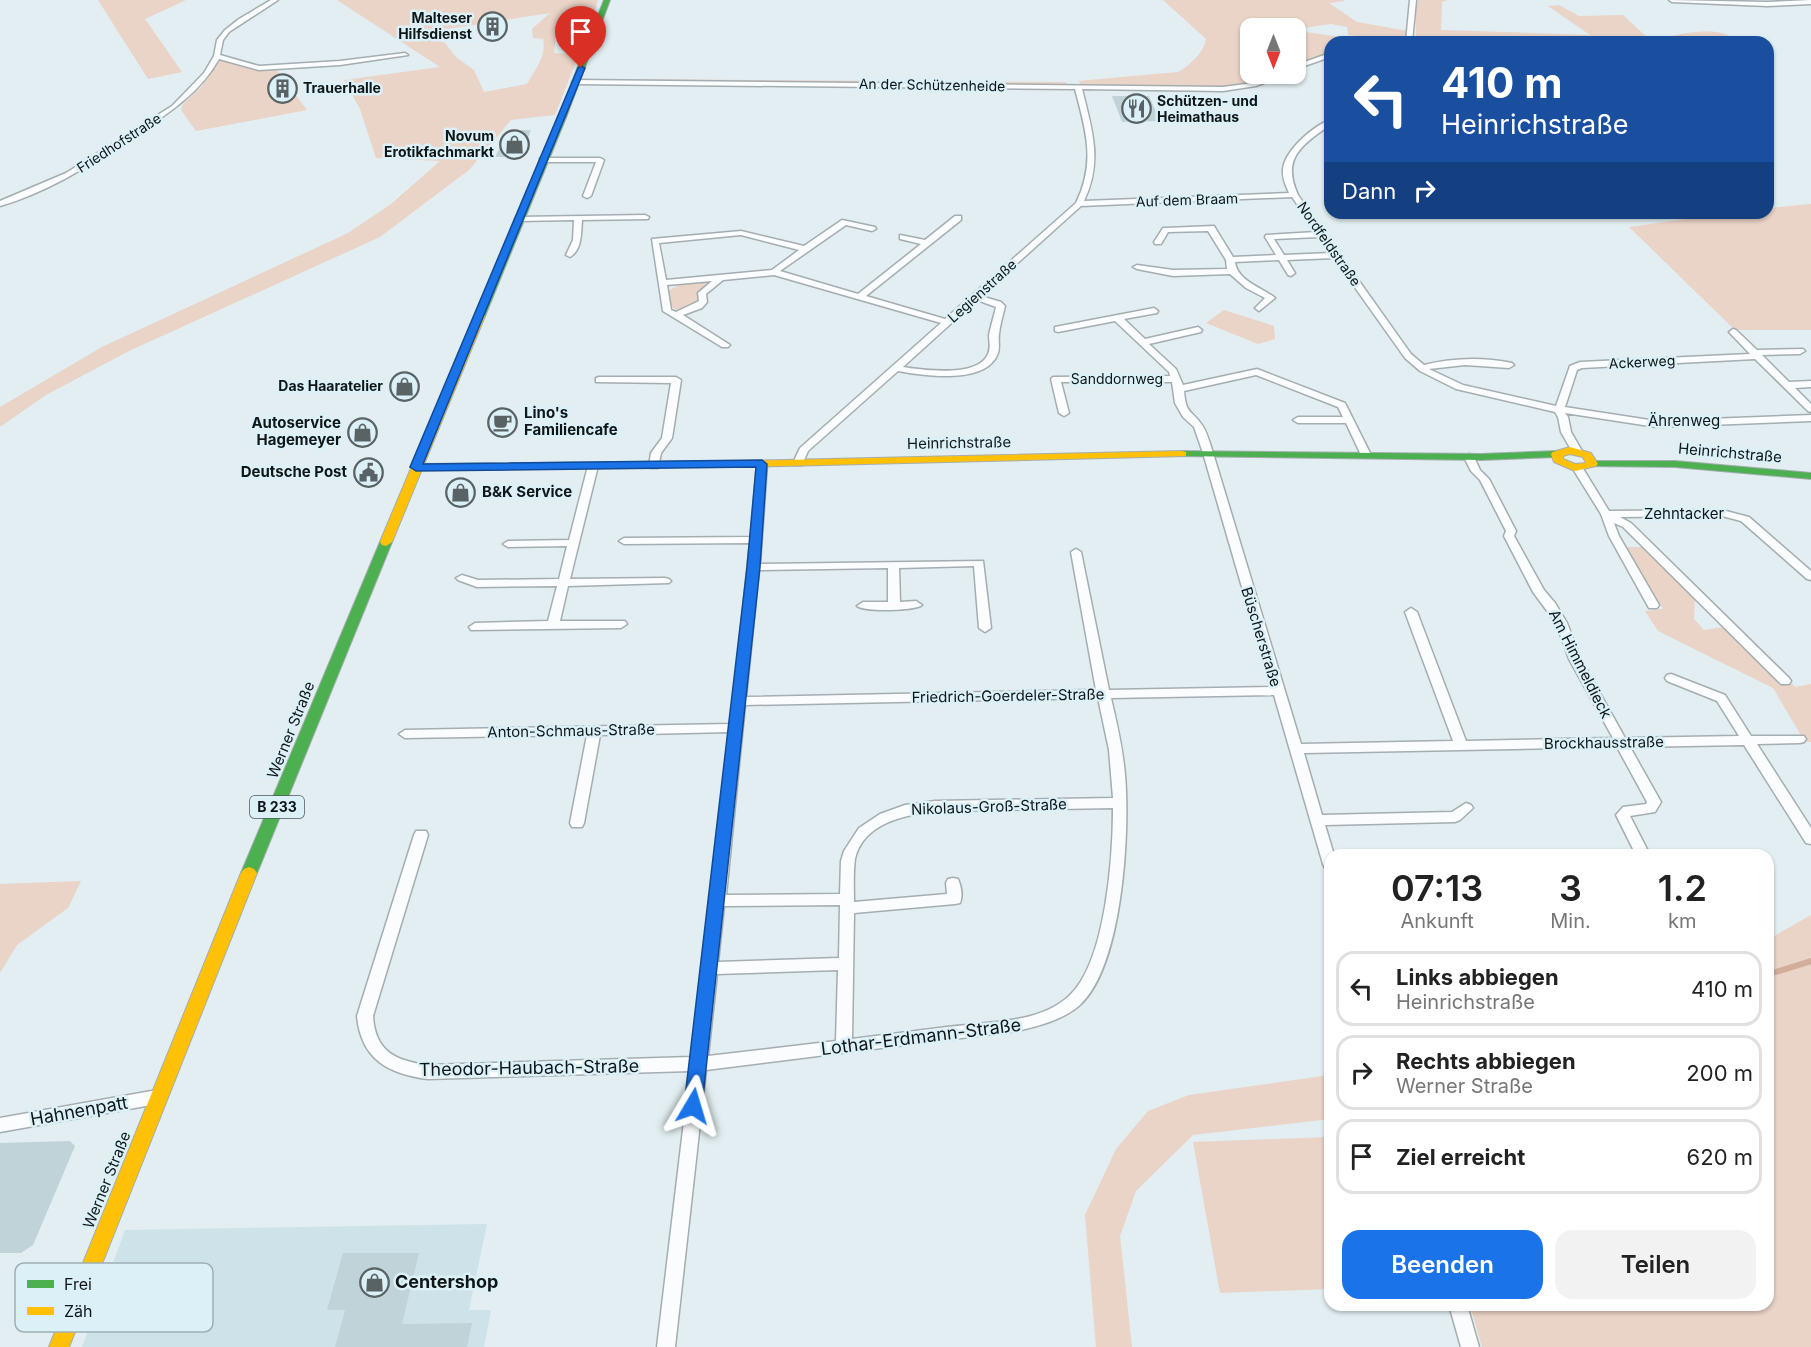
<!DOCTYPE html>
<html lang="de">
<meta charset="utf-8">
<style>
body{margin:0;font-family:Inter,sans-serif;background:#f2f2f2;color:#222;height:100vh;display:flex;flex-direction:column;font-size:22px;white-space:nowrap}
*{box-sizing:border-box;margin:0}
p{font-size:20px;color:#767676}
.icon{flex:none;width:33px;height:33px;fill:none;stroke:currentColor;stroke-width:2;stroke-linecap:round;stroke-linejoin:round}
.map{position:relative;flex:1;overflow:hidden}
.drawer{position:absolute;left:1324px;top:849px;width:450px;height:462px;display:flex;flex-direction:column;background:#fff;border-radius:18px;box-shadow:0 2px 4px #0004}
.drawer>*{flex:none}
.top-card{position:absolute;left:1324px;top:36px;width:450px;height:183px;border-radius:18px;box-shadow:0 2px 4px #0004;background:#1a4fa0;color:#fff;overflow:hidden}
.needle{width:39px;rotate:180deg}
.controls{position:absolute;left:1240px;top:18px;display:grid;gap:12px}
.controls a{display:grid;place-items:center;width:66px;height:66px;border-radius:12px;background:#fff;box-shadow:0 2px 4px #0004;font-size:30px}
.pin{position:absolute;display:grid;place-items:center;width:51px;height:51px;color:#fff;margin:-62px -26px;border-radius:50% 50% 50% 0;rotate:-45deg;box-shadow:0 0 6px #0007}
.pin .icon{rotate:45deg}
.me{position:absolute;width:66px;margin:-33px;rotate:7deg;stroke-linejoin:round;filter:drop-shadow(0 0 4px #0008)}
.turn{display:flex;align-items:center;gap:21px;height:126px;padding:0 18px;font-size:27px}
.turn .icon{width:78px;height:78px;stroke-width:2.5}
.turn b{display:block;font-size:42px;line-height:51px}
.then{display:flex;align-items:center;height:57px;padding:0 18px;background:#0003;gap:12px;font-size:22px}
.eta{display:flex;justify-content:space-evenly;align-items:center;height:102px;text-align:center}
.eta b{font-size:36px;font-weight:600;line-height:42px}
.button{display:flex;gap:12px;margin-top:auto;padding:12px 18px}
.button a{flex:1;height:69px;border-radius:18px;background:#1a73e8;color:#fff;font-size:24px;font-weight:600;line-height:69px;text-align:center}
.button a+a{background:#f2f2f2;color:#222}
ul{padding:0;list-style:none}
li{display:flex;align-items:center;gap:18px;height:75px;margin:0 12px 9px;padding:0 6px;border:3px solid #e0e0e0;border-radius:18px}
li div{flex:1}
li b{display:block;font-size:22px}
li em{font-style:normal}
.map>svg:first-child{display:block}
.built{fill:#cee3e9}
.green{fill:#ead3c7;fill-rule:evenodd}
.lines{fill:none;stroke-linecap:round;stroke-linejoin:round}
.stream{stroke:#d1ad9a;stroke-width:6}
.building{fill:#bfd3d8}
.street-casing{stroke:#a4adb0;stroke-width:3}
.fast-casing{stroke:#a4adb0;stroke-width:2}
.slow-casing{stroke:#a4adb0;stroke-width:2}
.street{fill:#fbfcfd;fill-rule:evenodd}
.fast{fill:#4caf50;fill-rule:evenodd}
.slow{fill:#ffc107;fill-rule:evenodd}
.route{fill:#1a73e8;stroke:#114b97;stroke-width:1.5}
.labels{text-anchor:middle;stroke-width:5;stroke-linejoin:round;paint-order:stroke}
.far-poi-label{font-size:14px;font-weight:bold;fill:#0f1618;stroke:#dcf1f7;text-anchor:end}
.far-street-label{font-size:14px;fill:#0f1618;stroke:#dcf1f7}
.shield{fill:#dcf1f7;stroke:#4c585b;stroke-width:1.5}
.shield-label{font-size:14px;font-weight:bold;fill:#0f1618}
.poi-label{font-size:15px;font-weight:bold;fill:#0f1618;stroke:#dcf1f7;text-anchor:start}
.street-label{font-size:15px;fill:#0f1618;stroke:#dcf1f7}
.near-street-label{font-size:18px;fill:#0f1618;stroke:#dcf1f7}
.near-poi-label{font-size:18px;font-weight:bold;fill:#0f1618;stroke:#dcf1f7;text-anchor:start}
.key{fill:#dcf1f7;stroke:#9eafb4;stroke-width:1.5}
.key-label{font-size:16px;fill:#0f1618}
</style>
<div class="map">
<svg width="1811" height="1347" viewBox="0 0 1811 1347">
<rect width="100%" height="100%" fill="#e2eef1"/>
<path class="built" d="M487,1224L469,1310H491L484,1347H82L125,1230Z"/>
<g class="green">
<path d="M98,0H186L145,19L182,72L148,79Z"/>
<path d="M337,0H598L590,27L557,28L554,53L579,54L555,115L511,120L469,170L380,237L129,351L46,395L0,427V407L102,347L348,233L391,204L440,161L376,158L360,109L344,80L440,67ZM550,13L532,29L533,38L543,39C547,56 535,70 527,84L484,92L474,70L456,57L445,43L423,33Z"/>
<path d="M1163,0H1344L1345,1L1329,3L1357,22L1408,31L1405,38L1395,40L1348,35L1347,27L1331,24L1296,29L1251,28V74H1279C1241,94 1195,86 1153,85C1130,85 1107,86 1083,86L1078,81L1178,72C1189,66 1204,53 1206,39Z"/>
<path d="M1418,0H1448L1442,2L1441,30L1590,35L1548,6L1559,5L1579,16L1623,15L1651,41C1670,36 1713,25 1731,37H1701L1668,42H1416V7Z"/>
<path d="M1296,30L1299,31L1374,42H1330V53L1296,64Z"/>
<path d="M222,59L260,71L275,68L307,110L196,131L181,110L183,104L202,86L219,61Z"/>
<path d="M599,79L1066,82L1067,85L598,81Z"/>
<path d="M1811,204V330H1735L1629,227L1729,213H1768L1769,208Z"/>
<path d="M713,281L699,292L701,302L680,312L670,306L668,291L685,282Z"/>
<path d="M1224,310L1274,326L1275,339L1258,344L1206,323Z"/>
<path d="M1626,547H1645L1695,597L1694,619L1704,630L1723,627L1747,652L1759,650L1795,687L1811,684V742H1805L1773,688L1658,631L1645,611L1663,609Z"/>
<path d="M81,881L68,908L17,945L0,973V884Z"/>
<path d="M1811,915V1347H1482L1470,1305H1768L1769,939Z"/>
<path d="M1330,1075V1119L1193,1135L1136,1191L1120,1236L1132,1347H1096L1085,1215L1116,1149L1148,1111L1189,1095Z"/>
<path d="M1330,1137V1289L1220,1293L1193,1142Z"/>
</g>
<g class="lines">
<path class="stream" d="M1776,972L1811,961"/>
</g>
<g class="building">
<path d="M1112,96H1149L1160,121L1122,122Z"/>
<path d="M509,130H531L521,157H495Z"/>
<path d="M70,1141L75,1146L33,1245L21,1253H0V1143Z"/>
<path d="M343,1253H419L402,1324L472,1323L467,1347H335L345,1310H327Z"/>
</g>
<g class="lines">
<defs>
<g id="street">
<path d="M271,0H278L229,32L223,40L220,55L259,66L340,61L405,53L408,55L340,65L259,70L219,59C197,98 159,119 123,143C84,169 45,193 0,206V201L66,173L172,106L204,73L214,56L217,40L225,30L239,19Z"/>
<path d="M1410,0H1416L1412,42H1406Z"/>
<path d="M1669,0L1767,2L1811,0V4L1767,6L1672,2Z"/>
<path d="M1378,40H1399L1402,42H1375Z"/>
<path d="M1330,53V57L1296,69V65Z"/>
<path d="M1280,74H1288L1256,86L1223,91L1082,89C1092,130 1103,161 1084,201L1289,193C1286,186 1282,178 1283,170C1284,151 1313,126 1330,120V125C1302,145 1281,158 1298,195L1411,354L1424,365C1452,358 1483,357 1512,363L1514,365L1509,368L1465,365L1429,369L1463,385L1556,406L1570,366L1580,362L1750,354L1729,332L1733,329L1736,330L1757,350L1803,349L1805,351L1800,354L1762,355L1789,382L1811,381V387L1795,388L1811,404V412L1808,411L1755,359L1582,368L1577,370L1565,407L1656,421L1811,415V421L1656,427L1565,413L1568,417L1571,432L1582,451L1581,453H1573L1561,432L1558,417L1555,412L1456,389L1420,371L1405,358L1334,258L1287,260L1295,273L1291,276L1288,275L1279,260L1235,262C1238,282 1262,287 1275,298L1259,311L1255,308L1265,298L1246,288L1230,274L1173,276L1137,269L1133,267L1137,265L1173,270L1227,269L1226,260L1208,231L1168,232L1161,244H1155L1154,242L1163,228H1166L1214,226L1233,257L1276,255L1265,237L1266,235L1316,232L1292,197L1081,206L981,296L1001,302L1005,306C1003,315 1000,324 999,334C998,340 1000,347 998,353C987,385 924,376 898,371L808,451L802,465H794L793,463L800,448L941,323L774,275L723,280L706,294L707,302L702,308L683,315L730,345L728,347H722L663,311L652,239L741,231L804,246L842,220L875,227L876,229L872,231L846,225L780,271L858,294L921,244L900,239V235L925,240L955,216H961V220L866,296L945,319L1076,203C1096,162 1086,131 1075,89L575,84L572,82L575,80L1223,87L1253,83ZM741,235L799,250L772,270L666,280L659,243ZM1319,237L1331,253L1284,255L1274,239ZM712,281L698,293L699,301L676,312L671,310L667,285ZM977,300L996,307C994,316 991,325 989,335C989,341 991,348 988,354C978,378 923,370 903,367Z"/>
<path d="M540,158H600L604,160L591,196L587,198L583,196L596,162H540Z"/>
<path d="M645,215L649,217L648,219L582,220C581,233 582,250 570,257L566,255L573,240L574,220L519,221L515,219L519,217Z"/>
<path d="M1154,308L1158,311L1157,313L1124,319L1145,339L1198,327L1202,330L1201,332L1149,344L1176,369L1183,385L1257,369L1345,403L1371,455L1370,457H1362L1346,423H1298L1293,420L1298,417H1343L1338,407L1256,375L1184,391C1186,415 1191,409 1202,425C1207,432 1210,444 1213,453L1301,744L1453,741L1405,612L1411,608L1417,612L1466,741L1613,738L1569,659L1556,623L1533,592L1504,536L1506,531L1480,480L1471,471L1464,457L1469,454L1473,455L1480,470L1489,479L1516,531L1514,536L1544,590L1555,603L1567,623L1581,659L1625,738L1739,736L1717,701L1667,681L1665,678L1667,675L1671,674L1725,695L1751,736H1804L1806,739L1804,742L1800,743L1757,744L1811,828V844L1806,843L1744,745L1630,747L1661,802L1655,812L1630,816L1650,855H1636L1616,815L1623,807L1646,804L1647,802L1617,747L1304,753L1322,815L1452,812L1466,803L1471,805L1473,808L1460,820L1455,822L1325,825L1334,855H1330V869L1325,868L1323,864L1274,695L1111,698C1117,724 1123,749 1125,775C1130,831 1123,965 1080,1005C1063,1020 1038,1026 1017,1031L706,1070L675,1347H657L690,1071L428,1079C388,1074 361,1059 357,1016L414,835L416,831H426L428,835L373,1016C375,1051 395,1061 428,1065L692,1057L730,732L600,735L584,823L582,827H572L570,823L587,735L405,738L399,734L405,730L731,724L750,543L624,544L619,541L624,538L751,537L757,464L762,461L767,464L760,564L983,561L991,628L985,632L979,628L974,566L899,568L900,602L916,601L922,605C914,611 865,612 857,606L863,602H888V568L759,570L746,697L1096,690L1071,552L1076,549L1081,552L1109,690L1271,687L1203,453L1194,427L1183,417L1175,403L1172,382H1061L1069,413L1064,416L1059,413L1051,379L1053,377L1170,376L1169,372L1115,321L1058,332L1055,331V327ZM1098,698L1109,750L1113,798L935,801L905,805L880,814L859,828L844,851L841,861L840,894L726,895L745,705ZM1113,808C1113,856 1106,963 1069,996C1039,1024 986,1022 947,1027C915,1031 884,1035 852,1039L854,913L955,904L960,903C963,896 961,886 958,879L953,878L948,879L946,883L947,894L854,902C854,889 853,873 855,859C863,823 905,815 935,811ZM840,905L839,958L718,962L724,906ZM838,970L836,1041L708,1056L717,974Z"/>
<path d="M599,377H676L681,380L672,438L661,453L658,468H650L649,466L651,453L662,438L671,383L596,382V378Z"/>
<path d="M593,463L598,466L570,579L665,578L669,579L671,581L669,583L568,586L560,621H625L627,624L621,628L471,630L469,627L475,623L548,621L557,586L477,587L458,580L456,578L462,575L478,580L559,579L567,546L508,547L503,544L508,541L569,540L588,466Z"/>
<path d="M1578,466L1582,467L1609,511L1722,510L1749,517L1811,571V580L1807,579L1741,521L1722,516L1620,517L1631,523L1789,678L1791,681L1789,684H1781L1623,527L1614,523L1619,536L1659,605L1657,608H1649L1609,536L1601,514L1573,469Z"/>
<path d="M157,1090L163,1092L165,1097L163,1102L157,1104L0,1132V1118Z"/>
<path d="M1449,1305H1467L1479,1347H1461Z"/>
</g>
<g id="fast">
<path d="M604,0H610L567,115L485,316L477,318L475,316L559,115Z"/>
<path d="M1182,451L1481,454L1557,451L1563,454L1557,457L1481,460L1178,456V452Z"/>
<path d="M739,461L743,462V466L416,470L410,467L416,464Z"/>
<path d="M1592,461H1675L1811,473V479L1675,467L1588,466V462Z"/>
<path d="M386,538L392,542L257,873L254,877L249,879L244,877L241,873L380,542Z"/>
</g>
<g id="slow">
<path d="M480,313L485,316L392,542L386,546L382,545L380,542L475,316Z"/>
<path d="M1570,447L1591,453L1598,464L1596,466L1575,471L1554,462L1551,454L1553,452ZM1570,454L1583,457L1586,463L1575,464L1563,459V456Z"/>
<path d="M1182,451L1186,452V456L739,467L733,464L739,461Z"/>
<path d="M249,867L254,869L257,873L69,1347H49L241,873L244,869Z"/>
</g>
</defs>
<use href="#street" class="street-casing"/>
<use href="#fast" class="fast-casing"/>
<use href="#slow" class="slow-casing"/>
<use href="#street" class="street"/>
<use href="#fast" class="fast"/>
<use href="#slow" class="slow"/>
</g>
<path class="route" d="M581,66L585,68L423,464L762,460L767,464L760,567L702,1106L700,1112L693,1114L687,1112L684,1106L747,567L756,467L416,471L410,467L578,68Z"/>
<defs>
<symbol id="building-ring" viewBox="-11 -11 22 22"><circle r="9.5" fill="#dcf1f7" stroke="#596264" stroke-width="1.5"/><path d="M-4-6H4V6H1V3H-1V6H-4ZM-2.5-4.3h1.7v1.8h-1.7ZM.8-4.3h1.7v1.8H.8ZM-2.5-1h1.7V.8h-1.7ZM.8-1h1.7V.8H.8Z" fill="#596264"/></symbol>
<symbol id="restaurant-ring" viewBox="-11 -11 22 22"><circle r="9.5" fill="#dcf1f7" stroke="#596264" stroke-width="1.5"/><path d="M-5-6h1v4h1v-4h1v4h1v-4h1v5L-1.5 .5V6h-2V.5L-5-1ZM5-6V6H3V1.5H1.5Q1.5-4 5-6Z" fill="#596264"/></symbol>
<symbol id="shop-ring" viewBox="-11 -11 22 22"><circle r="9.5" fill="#dcf1f7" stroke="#596264" stroke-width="1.5"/><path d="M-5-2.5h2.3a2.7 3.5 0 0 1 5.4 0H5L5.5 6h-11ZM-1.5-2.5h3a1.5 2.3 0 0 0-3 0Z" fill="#596264"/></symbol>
<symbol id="cafe-ring" viewBox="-11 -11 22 22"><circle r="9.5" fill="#dcf1f7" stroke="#596264" stroke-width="1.5"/><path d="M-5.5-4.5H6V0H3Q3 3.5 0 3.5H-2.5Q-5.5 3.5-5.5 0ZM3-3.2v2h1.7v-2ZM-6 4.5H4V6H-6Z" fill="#596264"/></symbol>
<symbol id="civic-ring" viewBox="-11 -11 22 22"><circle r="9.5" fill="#dcf1f7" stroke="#596264" stroke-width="1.5"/><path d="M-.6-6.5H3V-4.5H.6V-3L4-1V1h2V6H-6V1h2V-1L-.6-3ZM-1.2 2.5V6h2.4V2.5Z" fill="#596264"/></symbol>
</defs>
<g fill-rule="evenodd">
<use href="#building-ring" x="476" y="10" width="33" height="33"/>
<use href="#building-ring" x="266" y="72" width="33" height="33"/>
<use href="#restaurant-ring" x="1120" y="92" width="33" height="33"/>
<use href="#shop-ring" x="498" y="128" width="33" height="33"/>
<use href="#shop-ring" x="388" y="370" width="33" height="33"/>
<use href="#cafe-ring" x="486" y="406" width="33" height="33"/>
<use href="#shop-ring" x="346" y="416" width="33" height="33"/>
<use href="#civic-ring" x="352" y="456" width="33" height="33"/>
<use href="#shop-ring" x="444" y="476" width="33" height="33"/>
<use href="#shop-ring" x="358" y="1266" width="33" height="33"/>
</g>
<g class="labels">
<g class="far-poi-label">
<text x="472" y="23">Malteser<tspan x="472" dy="16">Hilfsdienst</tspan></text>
<text x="303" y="93" text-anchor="start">Trauerhalle</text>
<text x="1157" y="106" text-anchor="start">Schützen- und<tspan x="1157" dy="16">Heimathaus</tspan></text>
<text x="494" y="141">Novum<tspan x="494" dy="16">Erotikfachmarkt</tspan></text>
<text x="383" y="391">Das Haaratelier</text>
</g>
<g class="far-street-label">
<text transform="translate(932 85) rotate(1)" y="5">An der Schützenheide</text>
<text transform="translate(119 143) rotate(-33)" y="5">Friedhofstraße</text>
<text transform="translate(1187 200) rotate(-2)" y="5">Auf dem Braam</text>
<text transform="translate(1329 244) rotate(55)" y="5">Nordfeldstraße</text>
<text transform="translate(982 291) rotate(-42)" y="5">Legienstraße</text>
<text transform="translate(1642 362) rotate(-3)" y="5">Ackerweg</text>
<text x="1117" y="384">Sanddornweg</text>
</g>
<rect class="shield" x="250" y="796" width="54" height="22" rx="4.5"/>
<g class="shield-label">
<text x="277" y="812">B 233</text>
</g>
<g class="poi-label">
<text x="524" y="418">Lino's<tspan x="524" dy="17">Familiencafe</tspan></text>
<text x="341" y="428" text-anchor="end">Autoservice<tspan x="341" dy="17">Hagemeyer</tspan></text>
<text x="347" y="477" text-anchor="end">Deutsche Post</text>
<text x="482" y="497">B&amp;K Service</text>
</g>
<g class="street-label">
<text x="1684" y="426">Ährenweg</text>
<text transform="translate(959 443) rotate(-1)" y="5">Heinrichstraße</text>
<text transform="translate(1730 453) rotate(5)" y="5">Heinrichstraße</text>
<text x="1684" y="519">Zehntacker</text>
<text transform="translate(1261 637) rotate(73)" y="5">Büscherstraße</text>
<text transform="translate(1580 664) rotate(63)" y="5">Am Himmeldieck</text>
<text transform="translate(1008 696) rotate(-1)" y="5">Friedrich-Goerdeler-Straße</text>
<text transform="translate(291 730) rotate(-68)" y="5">Werner Straße</text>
<text transform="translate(571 731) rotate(-1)" y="5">Anton-Schmaus-Straße</text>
<text transform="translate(1604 743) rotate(-1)" y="5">Brockhausstraße</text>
<text transform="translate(989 807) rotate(-2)" y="5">Nikolaus-Groß-Straße</text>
<text transform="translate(107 1180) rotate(-68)" y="5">Werner Straße</text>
</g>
<g class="near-street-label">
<text transform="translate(921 1037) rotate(-7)" y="6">Lothar-Erdmann-Straße</text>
<text transform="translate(529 1068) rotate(-1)" y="6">Theodor-Haubach-Straße</text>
<text transform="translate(79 1111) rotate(-10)" y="6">Hahnenpatt</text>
</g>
<g class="near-poi-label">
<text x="395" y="1288">Centershop</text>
</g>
</g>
<rect x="15" y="1263" width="198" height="69" rx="9" class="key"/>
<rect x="27" y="1280" width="27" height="8" fill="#4caf50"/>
<rect x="27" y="1307" width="27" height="8" fill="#ffc107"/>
<g class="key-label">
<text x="64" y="1290">Frei</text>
<text x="64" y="1317">Zäh</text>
</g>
</svg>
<div class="controls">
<a><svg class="needle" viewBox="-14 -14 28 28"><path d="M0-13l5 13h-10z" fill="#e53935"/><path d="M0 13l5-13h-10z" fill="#767676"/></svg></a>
</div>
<div class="pin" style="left:581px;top:68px;background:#d93025"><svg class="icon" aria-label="arrive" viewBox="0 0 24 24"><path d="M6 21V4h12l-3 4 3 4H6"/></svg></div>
<svg class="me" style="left:693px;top:1106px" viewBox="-20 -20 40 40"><path d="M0-17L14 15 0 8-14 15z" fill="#1a73e8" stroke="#fff" stroke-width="4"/></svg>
<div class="top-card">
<div class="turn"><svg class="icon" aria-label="left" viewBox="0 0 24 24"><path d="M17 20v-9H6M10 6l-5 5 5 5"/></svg><div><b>410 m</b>Heinrichstraße</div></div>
<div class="then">Dann<svg class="icon" aria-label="right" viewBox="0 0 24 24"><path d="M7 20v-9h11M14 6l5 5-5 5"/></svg></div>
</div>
<section class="drawer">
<div class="eta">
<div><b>07:13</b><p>Ankunft</p></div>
<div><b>3</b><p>Min.</p></div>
<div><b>1.2</b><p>km</p></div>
</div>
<ul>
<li><svg class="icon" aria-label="left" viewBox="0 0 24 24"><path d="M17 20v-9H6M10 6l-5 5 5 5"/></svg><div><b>Links abbiegen</b><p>Heinrichstraße</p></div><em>410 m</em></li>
<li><svg class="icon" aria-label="right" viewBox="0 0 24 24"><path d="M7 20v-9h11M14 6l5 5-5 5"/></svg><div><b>Rechts abbiegen</b><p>Werner Straße</p></div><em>200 m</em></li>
<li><svg class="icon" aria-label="arrive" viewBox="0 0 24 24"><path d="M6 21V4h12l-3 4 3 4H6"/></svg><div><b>Ziel erreicht</b></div><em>620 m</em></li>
</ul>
<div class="button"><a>Beenden</a><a>Teilen</a></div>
</section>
</div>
